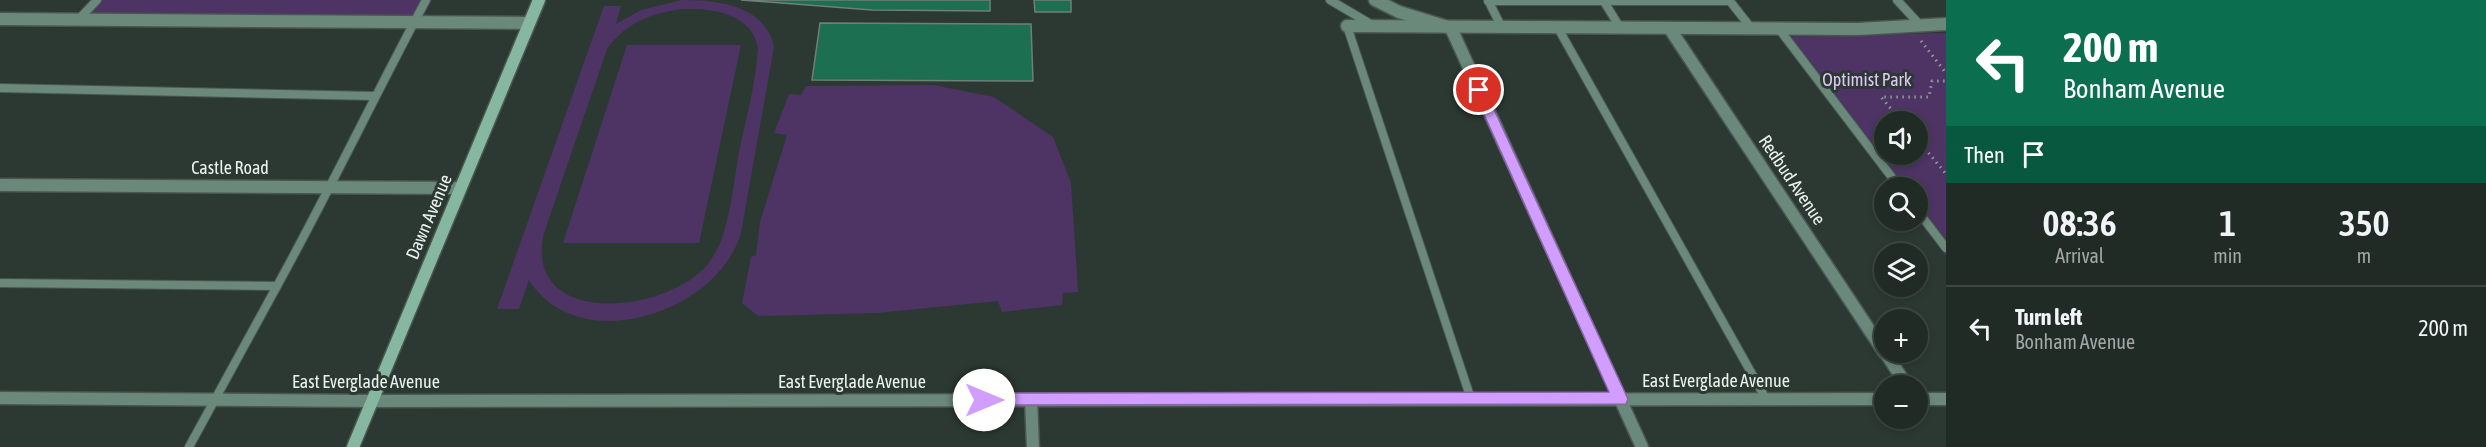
<!DOCTYPE html>
<meta charset="utf-8">
<style>
body{margin:0;font-family:"Asap Condensed",sans-serif;background:#2d3732;color:#f1f3f6;height:100vh;display:flex;flex-direction:column;font-size:22px;white-space:nowrap}
*{box-sizing:border-box;margin:0}
p{font-size:20px;color:#a2a7a7}
.icon{flex:none;width:33px;height:33px;fill:none;stroke:currentColor;stroke-width:2;stroke-linecap:round;stroke-linejoin:round}
.map{position:relative;flex:1;overflow:hidden}
.side{display:flex;flex-direction:column;background:#212b26;width:540px}
.side>*{flex:none}
.top-card{background:#0b6e4f;color:#fff;overflow:hidden}
.controls{position:absolute;left:1874px;top:111px;display:grid;gap:12px}
.controls a{display:grid;place-items:center;width:54px;height:54px;border-radius:50%;background:#212b26;box-shadow:0 3px 9px #0003,0 0 0 2px #3e4743;font-size:30px}
.pin{position:absolute;display:grid;place-items:center;width:51px;height:51px;color:#fff;margin:-26px;border:3px solid #fff;border-radius:50%;box-shadow:0 2px 6px #0007}
.me{position:absolute;width:66px;margin:-33px;rotate:90deg;stroke-linejoin:round;filter:drop-shadow(0 0 4px #0008)}
.turn{display:flex;align-items:center;gap:21px;height:126px;padding:0 18px;font-size:27px}
.turn .icon{width:78px;height:78px;stroke-width:2.5}
.turn b{display:block;font-size:42px;line-height:51px}
.then{display:flex;align-items:center;height:57px;padding:0 18px;background:#0003;gap:12px;font-size:22px}
.eta{display:flex;justify-content:space-evenly;align-items:center;height:102px;text-align:center}
.eta b{font-size:36px;font-weight:600;line-height:42px}
ul{padding:0;list-style:none}
li{display:flex;align-items:center;gap:18px;height:84px;padding:0 18px;border-top:2px solid #3e4743}
li div{flex:1}
li b{display:block;font-size:22px}
li em{font-style:normal}
main{display:flex;flex:1;min-height:0}
.map>svg:first-child{display:block}
.green{fill:#4e3365;fill-rule:evenodd}
.building{fill:#1c6f51;stroke:#707f77;stroke-width:1.5}
.lines{fill:none;stroke-linecap:round;stroke-linejoin:round}
.lane-casing{stroke:#4a5751;stroke-width:10}
.street-casing{stroke:#4a5751;stroke-width:15}
.secondary-casing{stroke:#4a5751;stroke-width:15}
.path{stroke:#929d98;stroke-width:3;stroke-dasharray:1.5 4.5;stroke-linecap:butt}
.lane{stroke:#6a897a;stroke-width:8}
.street{stroke:#6a897a;stroke-width:12}
.secondary{stroke:#86b7a0;stroke-width:12}
.route{fill:#d19dfe;stroke:#8866a5;stroke-width:1.5}
.labels{text-anchor:middle;stroke-width:6;stroke-linejoin:round;paint-order:stroke}
.park-label{font-size:18px;fill:#e0c6f8;stroke:#2c3933}
.street-label{font-size:18px;fill:#eaf2ee;stroke:#2c3933}
</style>
<main>
<div class="map">
<svg width="1946" height="447" viewBox="0 0 1946 447">
<rect width="100%" height="100%" fill="#2c3933"/>
<g class="green">
<path d="M96,0H432L421,22L79,20Z"/>
<path d="M682,0C718,0 765,5 774,47L741,233C718,313 578,359 529,280L519,309H497L604,6H621L616,24L641,10ZM682,9C712,8 752,13 758,48C756,83 746,118 739,152C734,181 731,213 721,241C718,249 713,257 708,264C664,316 522,327 544,233L607,49C625,23 652,13 682,9Z"/>
<path d="M1946,33V256L1917,218V188L1894,187L1779,37ZM1884,122H1917V154H1884Z"/>
<path d="M627,45H741L699,243H563Z"/>
<path d="M933,85L994,97L1053,137L1071,183L1078,292L1063,293L1062,305L1002,312L998,301L877,313L758,316L742,303L751,257L756,255L760,222L787,135L774,133L789,94L801,95L806,86Z"/>
</g>
<g class="building">
<path d="M741,0H990V11L872,10Z"/>
<path d="M1034,0H1071V12H1035Z"/>
<path d="M820,23L1031,24L1033,81L812,80Z"/>
</g>
<g class="lines">
<defs>
<g id="lane">
<path d="M1330,0L1374,26"/>
<path d="M1488,0L1502,28"/>
<path d="M1603,0L1621,29"/>
<path d="M1729,0L1752,29"/>
<path d="M1897,0L1920,25"/>
<path d="M1488,1H1730"/>
<path d="M78,20L97,0"/>
<path d="M1347,26L1471,399"/>
<path d="M1558,28L1766,399"/>
<path d="M1779,29L1900,188"/>
<path d="M0,88L374,96"/>
<path d="M1917,210L1946,248"/>
<path d="M0,283L277,286L189,447"/>
<path d="M277,286C329,192 375,95 426,0"/>
</g>
<g id="street">
<path d="M1375,0L1399,12L1451,28L1642,447"/>
<path d="M0,19L529,23"/>
<path d="M1347,26L1858,29L1946,24"/>
<path d="M1670,29L1884,352"/>
<path d="M0,185L460,188"/>
<path d="M1885,352L1907,386"/>
<path d="M0,398L372,401L1884,399"/>
<path d="M1917,399H1946"/>
<path d="M1031,400L1033,447"/>
</g>
<path id="secondary" d="M353,447L539,0"/>
</defs>
<use href="#lane" class="lane-casing"/>
<use href="#street" class="street-casing"/>
<use href="#secondary" class="secondary-casing"/>
<g class="path">
<path d="M1921,41L1946,73"/>
<path d="M1902,122L1881,97H1929L1932,81H1946"/>
<path d="M1917,139L1946,174"/>
</g>
<use href="#lane" class="lane"/>
<use href="#street" class="street"/>
<use href="#secondary" class="secondary"/>
</g>
<path class="route" d="M1479,86L1485,90L1628,399L1626,404L978,405L976,400L978,395L984,393L1609,392L1473,90Z"/>
<g class="labels">
<g class="park-label">
<text x="1867" y="86">Optimist Park</text>
</g>
<g class="street-label">
<text x="230" y="174">Castle Road</text>
<text transform="translate(1792 180) rotate(56)" y="6">Redbud Avenue</text>
<text transform="translate(429 217) rotate(-67)" y="6">Dawn Avenue</text>
<text x="1716" y="387">East Everglade Avenue</text>
<text x="366" y="388">East Everglade Avenue</text>
<text x="852" y="388">East Everglade Avenue</text>
</g>
</g>
</svg>
<div class="controls">
<a><svg class="icon" aria-label="sound" viewBox="0 0 24 24"><path d="M4 9h4l5-4v14l-5-4H4zM17 9q2 3 0 6"/></svg></a>
<a><svg class="icon" aria-label="search" viewBox="0 0 24 24"><circle cx="10" cy="10" r="6"/><path d="M15 15l6 6"/></svg></a>
<a><svg class="icon" aria-label="layers" viewBox="0 0 24 24"><path d="M12 4l9 5-9 5-9-5zM3 14l9 5 9-5"/></svg></a>
<a>+</a>
<a>−</a>
</div>
<div class="pin" style="left:1479px;top:90px;background:#d93025"><svg class="icon" aria-label="arrive" viewBox="0 0 24 24"><path d="M6 21V4h12l-3 4 3 4H6"/></svg></div>
<svg class="me" style="left:984px;top:400px" viewBox="-20 -20 40 40"><circle r="19" fill="#fff"/><path d="M0-13L10 11 0 6-10 11z" fill="#d19dfe"/></svg>
</div>
<section class="side">
<div class="top-card">
<div class="turn"><svg class="icon" aria-label="left" viewBox="0 0 24 24"><path d="M17 20v-9H6M10 6l-5 5 5 5"/></svg><div><b>200 m</b>Bonham Avenue</div></div>
<div class="then">Then<svg class="icon" aria-label="arrive" viewBox="0 0 24 24"><path d="M6 21V4h12l-3 4 3 4H6"/></svg></div>
</div>
<div class="eta">
<div><b>08:36</b><p>Arrival</p></div>
<div><b>1</b><p>min</p></div>
<div><b>350</b><p>m</p></div>
</div>
<ul>
<li><svg class="icon" aria-label="left" viewBox="0 0 24 24"><path d="M17 20v-9H6M10 6l-5 5 5 5"/></svg><div><b>Turn left</b><p>Bonham Avenue</p></div><em>200 m</em></li>
</ul>
</section>
</main>
